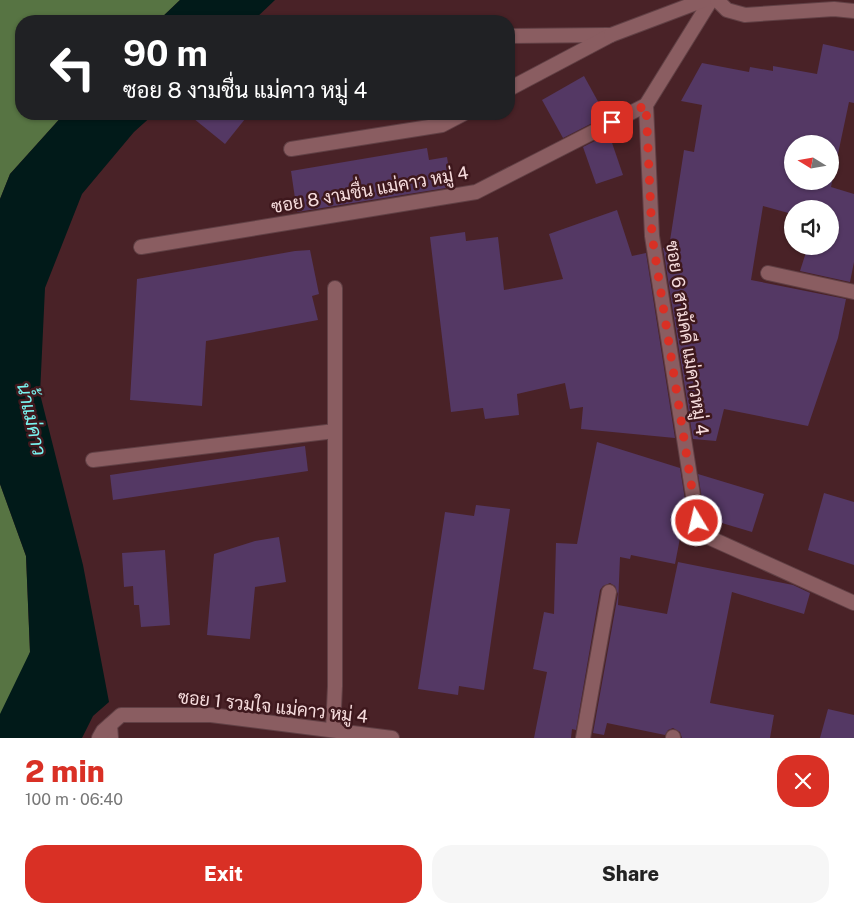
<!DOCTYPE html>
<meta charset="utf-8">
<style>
body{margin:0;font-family:"Public Sans",Sarabun,sans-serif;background:#f6f6f6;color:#222;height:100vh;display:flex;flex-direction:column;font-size:19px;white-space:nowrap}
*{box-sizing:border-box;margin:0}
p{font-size:16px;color:#767676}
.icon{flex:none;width:28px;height:28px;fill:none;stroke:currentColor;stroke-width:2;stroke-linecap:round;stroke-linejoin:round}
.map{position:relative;height:738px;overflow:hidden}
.panel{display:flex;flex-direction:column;background:#fff;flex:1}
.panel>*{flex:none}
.top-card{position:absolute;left:15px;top:15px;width:500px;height:105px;border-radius:20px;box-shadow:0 1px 4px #0004;background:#202124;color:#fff;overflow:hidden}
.needle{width:32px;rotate:281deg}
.controls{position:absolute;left:784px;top:135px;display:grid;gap:10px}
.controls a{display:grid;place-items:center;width:55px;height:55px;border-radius:50%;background:#fff;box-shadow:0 1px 4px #0004;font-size:25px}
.pin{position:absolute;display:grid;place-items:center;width:42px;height:42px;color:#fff;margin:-21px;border-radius:10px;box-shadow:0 2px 8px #0006}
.me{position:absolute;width:55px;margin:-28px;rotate:351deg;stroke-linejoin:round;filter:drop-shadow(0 0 4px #0008)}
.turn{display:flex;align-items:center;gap:18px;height:105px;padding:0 25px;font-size:22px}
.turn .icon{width:65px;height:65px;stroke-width:2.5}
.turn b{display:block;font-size:35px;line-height:42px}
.round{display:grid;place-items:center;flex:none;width:52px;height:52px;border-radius:20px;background:#f6f6f6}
.summary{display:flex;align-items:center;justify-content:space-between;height:85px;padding:0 25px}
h1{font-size:30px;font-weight:800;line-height:38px;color:#d93025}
.action{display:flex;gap:10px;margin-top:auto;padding:10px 25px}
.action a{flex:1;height:58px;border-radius:20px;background:#d93025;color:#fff;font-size:20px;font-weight:800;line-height:58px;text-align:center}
.action a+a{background:#f6f6f6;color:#222}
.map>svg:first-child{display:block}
.forest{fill:#577443}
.water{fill:#011a19}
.building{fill:#543864;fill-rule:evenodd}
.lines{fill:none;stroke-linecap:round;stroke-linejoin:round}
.service-casing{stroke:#614045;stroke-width:16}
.minor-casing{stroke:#614045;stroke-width:16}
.service{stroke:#8a5d61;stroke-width:14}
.minor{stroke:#8a5d61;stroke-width:14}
.route{stroke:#d93025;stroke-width:9;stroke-dasharray:0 16.2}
.labels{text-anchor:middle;stroke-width:5;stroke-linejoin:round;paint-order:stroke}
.street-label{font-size:18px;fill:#f6dcdd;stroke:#3e181d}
.water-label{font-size:19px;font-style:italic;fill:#7af5f1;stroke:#3e181d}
</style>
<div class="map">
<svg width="854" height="738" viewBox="0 0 854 738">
<rect width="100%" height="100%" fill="#492227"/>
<g class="forest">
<path d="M0,0H180L158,21H21V114H64L10,174L0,199Z"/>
<path d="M0,484L26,556L30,652L0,738Z"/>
</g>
<g class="water">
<path d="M180,0H275L253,21H158Z"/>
<path d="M64,114H154L134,132L82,194L45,288L40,394L83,565L109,702L93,716L82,738H0V714L30,652L26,556L0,484V199L10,174Z"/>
</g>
<g class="building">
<path d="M823,44L854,51V103L849,102L831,187L854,194V262L850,282L800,271L808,246H830V209H792V214L763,206L751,280L846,299L838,338L808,426L724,409L716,441L693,439L663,248L669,247L684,150L694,152L702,105L681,101L702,63L749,72L750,67L773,71V66L817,74ZM792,144H830V181H792Z"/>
<path d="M584,76L606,116L563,138L542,100Z"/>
<path d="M188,114H249L225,144Z"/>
<path d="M609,134L623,175L596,184L583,147Z"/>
<path d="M427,148L429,160L447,157L452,187L297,212L291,171Z"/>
<path d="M617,210L632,256L646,253L675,438L581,429L583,407L570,409L565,383L517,394L519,415L485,419L483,408L451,412L430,237L465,232L466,241L498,237L504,290L563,279L549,234Z"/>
<path d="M310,250L319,294L312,296L318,320L206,341L202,406L130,400L137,279L295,251Z"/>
<path d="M597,442L680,468L687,512H685L675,564L631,555L630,559L620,557L618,605L667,614L678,562L793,585L810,593L804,614L732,592L710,703L774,715L770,738H682L680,732L673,728L668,730L665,735L607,723L604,735L593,733L618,594L615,586L610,583L603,586L600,590L576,730L572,729L571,738H534L547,672L533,669L544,612L554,614L556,543L577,544Z"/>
<path d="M305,446L308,471L113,500L110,475Z"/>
<path d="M698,474L764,494L752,532L705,518Z"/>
<path d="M824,493L854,502V565L808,550Z"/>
<path d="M476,505L510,509L484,690L459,686L458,695L418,689L445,512L474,516Z"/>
<path d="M279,537L286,582L255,587L250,639L207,635L214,554L255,541Z"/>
<path d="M165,550L170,625L141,627L139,605H134L133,586L124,587L122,553Z"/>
<path d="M828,709L854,715V738H820Z"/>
</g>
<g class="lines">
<defs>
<g id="service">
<path d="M509,36L608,35"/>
<path d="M509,89L611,35"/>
<path d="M291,149L442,125L463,114"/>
<path d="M110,725L111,738"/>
<path d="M673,738V737"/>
</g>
<g id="minor">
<path d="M711,0L646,105L652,236L697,521L708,537L854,603"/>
<path d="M717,0L727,10L745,15L834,9L854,11"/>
<path d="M611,35L704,0"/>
<path d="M141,247L476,192L646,105"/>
<path d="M768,273L854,292"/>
<path d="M93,460L335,431"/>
<path d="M333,730L335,686V288"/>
<path d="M99,738L103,731L121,715H211L392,738"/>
<path d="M583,738L609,592"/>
</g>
</defs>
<use href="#service" class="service-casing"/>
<use href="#minor" class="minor-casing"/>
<use href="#service" class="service"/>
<use href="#minor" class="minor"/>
</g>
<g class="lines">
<path class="route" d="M612,122L646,105L652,236L697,521"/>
</g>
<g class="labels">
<g class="street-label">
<text transform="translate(370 190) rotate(-10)" y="6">ซอย 8 งามชื่น แม่คาว หมู่ 4</text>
<text transform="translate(687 338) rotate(81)" y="6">ซอย 6 สามัคคี แม่คาวหมู่ 4</text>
<text transform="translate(273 707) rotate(6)" y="6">ซอย 1 รวมใจ แม่คาว หมู่ 4</text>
</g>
<g class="water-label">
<text transform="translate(32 419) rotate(77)" y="7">น้ำแม่คาว</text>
</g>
</g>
</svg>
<div class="controls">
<a><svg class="needle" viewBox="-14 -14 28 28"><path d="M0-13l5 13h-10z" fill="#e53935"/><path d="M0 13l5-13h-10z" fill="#767676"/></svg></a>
<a><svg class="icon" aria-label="sound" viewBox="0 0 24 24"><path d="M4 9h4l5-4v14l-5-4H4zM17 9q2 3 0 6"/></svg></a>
</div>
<div class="pin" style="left:612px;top:122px;background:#d93025"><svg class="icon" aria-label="arrive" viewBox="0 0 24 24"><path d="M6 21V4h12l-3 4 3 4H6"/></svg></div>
<svg class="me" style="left:697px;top:521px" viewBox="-20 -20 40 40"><circle r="17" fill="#d93025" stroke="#fff" stroke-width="3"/><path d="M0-11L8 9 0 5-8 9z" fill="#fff"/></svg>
<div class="top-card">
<div class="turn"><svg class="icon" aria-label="left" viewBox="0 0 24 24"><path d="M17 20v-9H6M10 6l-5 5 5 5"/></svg><div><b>90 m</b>ซอย 8 งามชื่น แม่คาว หมู่ 4</div></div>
</div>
</div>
<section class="panel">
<div class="summary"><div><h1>2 min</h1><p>100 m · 06:40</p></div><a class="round" style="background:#d93025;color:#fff"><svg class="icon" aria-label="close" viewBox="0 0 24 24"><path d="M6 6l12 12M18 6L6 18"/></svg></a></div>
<div class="action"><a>Exit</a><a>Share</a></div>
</section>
